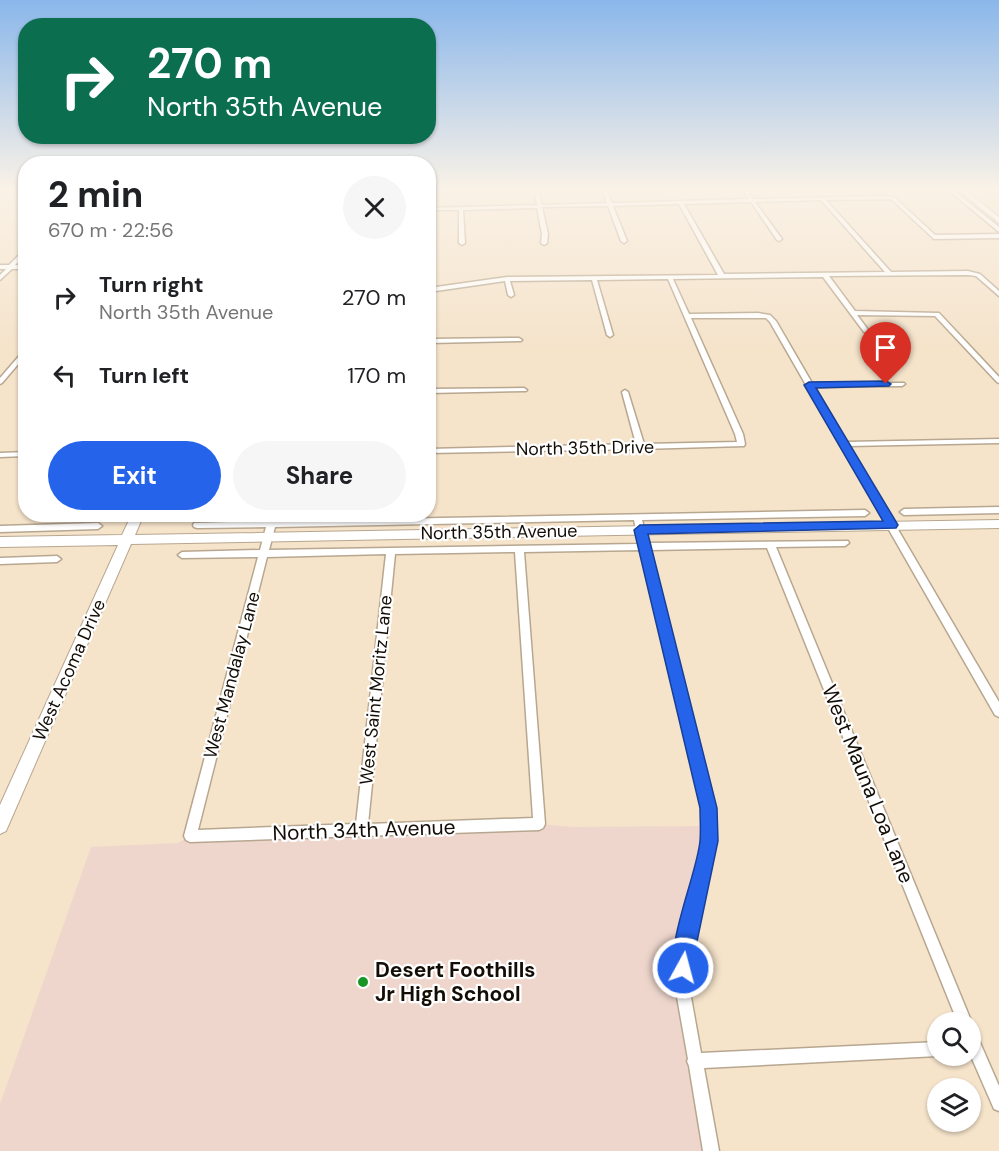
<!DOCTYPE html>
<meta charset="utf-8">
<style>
body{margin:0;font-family:"DM Sans",sans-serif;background:#f6f6f6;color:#202124;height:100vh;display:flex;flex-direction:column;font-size:22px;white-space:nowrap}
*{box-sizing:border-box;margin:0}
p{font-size:20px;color:#757577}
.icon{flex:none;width:33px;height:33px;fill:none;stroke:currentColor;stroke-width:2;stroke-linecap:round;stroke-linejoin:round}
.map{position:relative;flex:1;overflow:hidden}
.details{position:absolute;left:18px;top:156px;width:418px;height:366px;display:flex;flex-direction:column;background:#fff;border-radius:24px;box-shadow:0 2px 4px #0004}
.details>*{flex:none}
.guide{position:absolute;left:18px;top:18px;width:418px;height:126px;border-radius:24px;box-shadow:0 2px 4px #0004;background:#0b6e4f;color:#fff;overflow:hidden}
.buttons{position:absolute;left:927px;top:1012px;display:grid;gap:12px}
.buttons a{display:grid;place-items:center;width:54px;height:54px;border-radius:50%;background:#fff;box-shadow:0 2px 4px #0004;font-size:30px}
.pin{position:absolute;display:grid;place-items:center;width:51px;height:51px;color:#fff;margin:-62px -26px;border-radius:50% 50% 50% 0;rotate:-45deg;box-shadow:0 0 6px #0007}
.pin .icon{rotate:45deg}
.me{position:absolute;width:66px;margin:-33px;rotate:7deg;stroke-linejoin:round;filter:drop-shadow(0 0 4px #0008)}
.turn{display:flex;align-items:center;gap:21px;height:126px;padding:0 30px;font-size:27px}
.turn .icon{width:78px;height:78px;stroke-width:2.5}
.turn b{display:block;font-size:42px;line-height:51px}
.round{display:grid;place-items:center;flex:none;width:63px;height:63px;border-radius:32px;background:#f6f6f6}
.head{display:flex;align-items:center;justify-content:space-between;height:102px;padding:0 30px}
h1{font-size:36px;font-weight:700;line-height:45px}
.primary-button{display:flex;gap:12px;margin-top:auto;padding:12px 30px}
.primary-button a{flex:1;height:69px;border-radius:36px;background:#2563eb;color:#fff;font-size:24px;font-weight:700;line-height:69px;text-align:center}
.primary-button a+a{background:#f6f6f6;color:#202124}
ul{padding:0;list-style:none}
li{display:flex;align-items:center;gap:18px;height:78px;padding:0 30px}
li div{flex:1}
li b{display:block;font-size:22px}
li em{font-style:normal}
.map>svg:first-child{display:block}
.education{fill:#eed6cc}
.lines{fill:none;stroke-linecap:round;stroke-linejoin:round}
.street-casing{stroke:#b8a790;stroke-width:3}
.secondary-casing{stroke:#b8a790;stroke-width:2}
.street{fill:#fff;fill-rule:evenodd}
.secondary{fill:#fff;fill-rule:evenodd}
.route{fill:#2563eb;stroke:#184099;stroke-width:1.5}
.poi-dot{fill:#199525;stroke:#fff;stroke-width:2}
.labels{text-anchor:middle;stroke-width:4.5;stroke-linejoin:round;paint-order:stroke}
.street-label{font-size:18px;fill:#130d05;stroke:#fff}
.near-street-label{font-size:21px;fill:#130d05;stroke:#fff}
.near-poi-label{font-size:21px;font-weight:bold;fill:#130d05;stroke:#fff;text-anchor:start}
</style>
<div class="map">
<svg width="999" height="1151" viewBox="0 0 999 1151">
<rect width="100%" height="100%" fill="#f5e3ca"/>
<path class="education" d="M539,824L574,827L709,826L683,968L711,1151H0V1104L91,847L178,843L190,836Z"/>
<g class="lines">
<defs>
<g id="street">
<path d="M534,189H538L542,205L607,203L602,189H606L612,203L749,199L742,189H746L753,199L883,196L894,197L935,235L999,234V238L934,239L891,199L826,200L891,272L968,271L980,274L999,291V296L976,276L968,275L829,276L855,311L939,313L999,377V383L997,382L935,316L857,315L869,331L864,332L823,277L673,279L689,314L758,313L770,315L776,321L812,383H904L905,384L902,386L815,387L847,442L999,439V443L849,446L999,702V717L995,715L770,322L766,318H691L743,434L745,444L744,446L641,449L429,453V449L636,444L622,392L625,390L628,392L644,444L737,442L735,434L668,279L597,280L613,335L610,337L607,335L592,280L510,281L514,295L511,297L508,295L505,281L429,292V288L507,277L718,275L679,204L613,206L627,241L624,243L621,241L608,206L542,207L548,234L547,243L544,245L541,243L542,234L537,208L463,210L465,243L462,245L459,243V210H429V208L537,205ZM821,200L885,272L724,274L684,204L751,202L777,240L779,241L782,239L755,202Z"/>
<path d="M947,189H952L999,227V232Z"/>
<path d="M24,250H26V255L15,265H26V269H12L0,280V275L6,269H0V265H9Z"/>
<path d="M519,338L522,340L521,341L429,343V339Z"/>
<path d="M26,348V355L2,383L0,384V378Z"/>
<path d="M524,388L527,390L526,391L429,393V389Z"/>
<path d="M26,452V456L0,457V453Z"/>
<path d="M999,507V513L904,515L900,512L904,509Z"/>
<path d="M865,510L869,513L865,516L642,520L648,543L848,541L849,543L845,546L776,547L972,1023L970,1027V1023H958L767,548L650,550L714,808L715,841L692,943L690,968L691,997L701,1053L938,1042V1056L704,1068L719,1151H703L689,1066L687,1061L688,1059L677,997L676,968L678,943L703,841L702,808L641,550L524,552L545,824L543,828L539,830L190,842L186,840L184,836L258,557L182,558L178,555L182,552L260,550L266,527L197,528L194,527L193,525L194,523L268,521L270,514H278L276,521ZM634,520L639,544L269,550L275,527ZM515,552L533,818L368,824L395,554ZM386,554L356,824L198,830L267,557Z"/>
<path d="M98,523L102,526L98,529L0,532V526Z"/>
<path d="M57,556L61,559L57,562L0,564V558Z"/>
<path d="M970,1029L975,1031L999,1086V1111L994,1109L970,1054Z"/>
</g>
<g id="secondary">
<path d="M957,189H964L999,217V223Z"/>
<path d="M132,514H144L135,535L999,520V528L131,544L6,831L0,834V805L118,545L0,547V537L122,535Z"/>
</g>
</defs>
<use href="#street" class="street-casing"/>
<use href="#secondary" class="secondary-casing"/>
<use href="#street" class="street"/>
<use href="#secondary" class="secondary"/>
</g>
<linearGradient id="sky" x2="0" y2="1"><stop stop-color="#8ab7eb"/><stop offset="0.54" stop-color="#faf2e7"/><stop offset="1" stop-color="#faf2e7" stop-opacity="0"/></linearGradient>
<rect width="999" height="350" fill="url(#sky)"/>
<path class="route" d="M886,381L891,384L889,386L816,388L898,525L896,528L648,534L717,808L718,841L690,975L683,978L676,975C664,947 697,874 700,841C701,830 700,818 700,808L634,530L640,525L883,521L804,385L809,382Z"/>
<circle class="poi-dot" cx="363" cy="982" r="6"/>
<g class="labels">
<g class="street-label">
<text transform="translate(585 448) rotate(-1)" y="6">North 35th Drive</text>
<text transform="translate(499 532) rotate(-1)" y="6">North 35th Avenue</text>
<text transform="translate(69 670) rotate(-66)" y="6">West Acoma Drive</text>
<text transform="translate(232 675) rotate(-75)" y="6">West Mandalay Lane</text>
<text transform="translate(376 690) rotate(-84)" y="6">West Saint Moritz Lane</text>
</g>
<g class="near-street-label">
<text transform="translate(868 784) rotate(68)" y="7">West Mauna Loa Lane</text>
<text transform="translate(364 830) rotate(-2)" y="7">North 34th Avenue</text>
</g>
<g class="near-poi-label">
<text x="375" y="977">Desert Foothills<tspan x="375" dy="24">Jr High School</tspan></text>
</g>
</g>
</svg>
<div class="buttons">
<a><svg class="icon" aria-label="search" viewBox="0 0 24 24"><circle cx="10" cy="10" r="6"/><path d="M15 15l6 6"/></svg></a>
<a><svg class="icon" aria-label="layers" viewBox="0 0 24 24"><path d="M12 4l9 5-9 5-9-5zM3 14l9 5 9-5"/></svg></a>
</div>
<div class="pin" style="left:886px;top:384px;background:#d93025"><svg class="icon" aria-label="arrive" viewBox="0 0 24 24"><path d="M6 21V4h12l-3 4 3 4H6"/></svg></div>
<svg class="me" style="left:683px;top:968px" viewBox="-20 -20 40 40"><circle r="17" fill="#2563eb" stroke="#fff" stroke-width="3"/><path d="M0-11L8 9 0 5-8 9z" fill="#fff"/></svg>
<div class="guide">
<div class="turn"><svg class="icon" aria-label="right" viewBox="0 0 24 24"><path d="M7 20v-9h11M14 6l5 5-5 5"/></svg><div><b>270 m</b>North 35th Avenue</div></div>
</div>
<section class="details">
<div class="head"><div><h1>2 min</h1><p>670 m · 22:56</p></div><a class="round"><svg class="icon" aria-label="close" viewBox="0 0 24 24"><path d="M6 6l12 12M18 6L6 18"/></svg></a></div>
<ul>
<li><svg class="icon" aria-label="right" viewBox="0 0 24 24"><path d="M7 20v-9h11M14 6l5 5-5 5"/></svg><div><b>Turn right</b><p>North 35th Avenue</p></div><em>270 m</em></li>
<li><svg class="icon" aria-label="left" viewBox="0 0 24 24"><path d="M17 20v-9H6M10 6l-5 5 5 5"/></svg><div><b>Turn left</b></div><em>170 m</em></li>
</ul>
<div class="primary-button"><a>Exit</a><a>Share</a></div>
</section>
</div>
